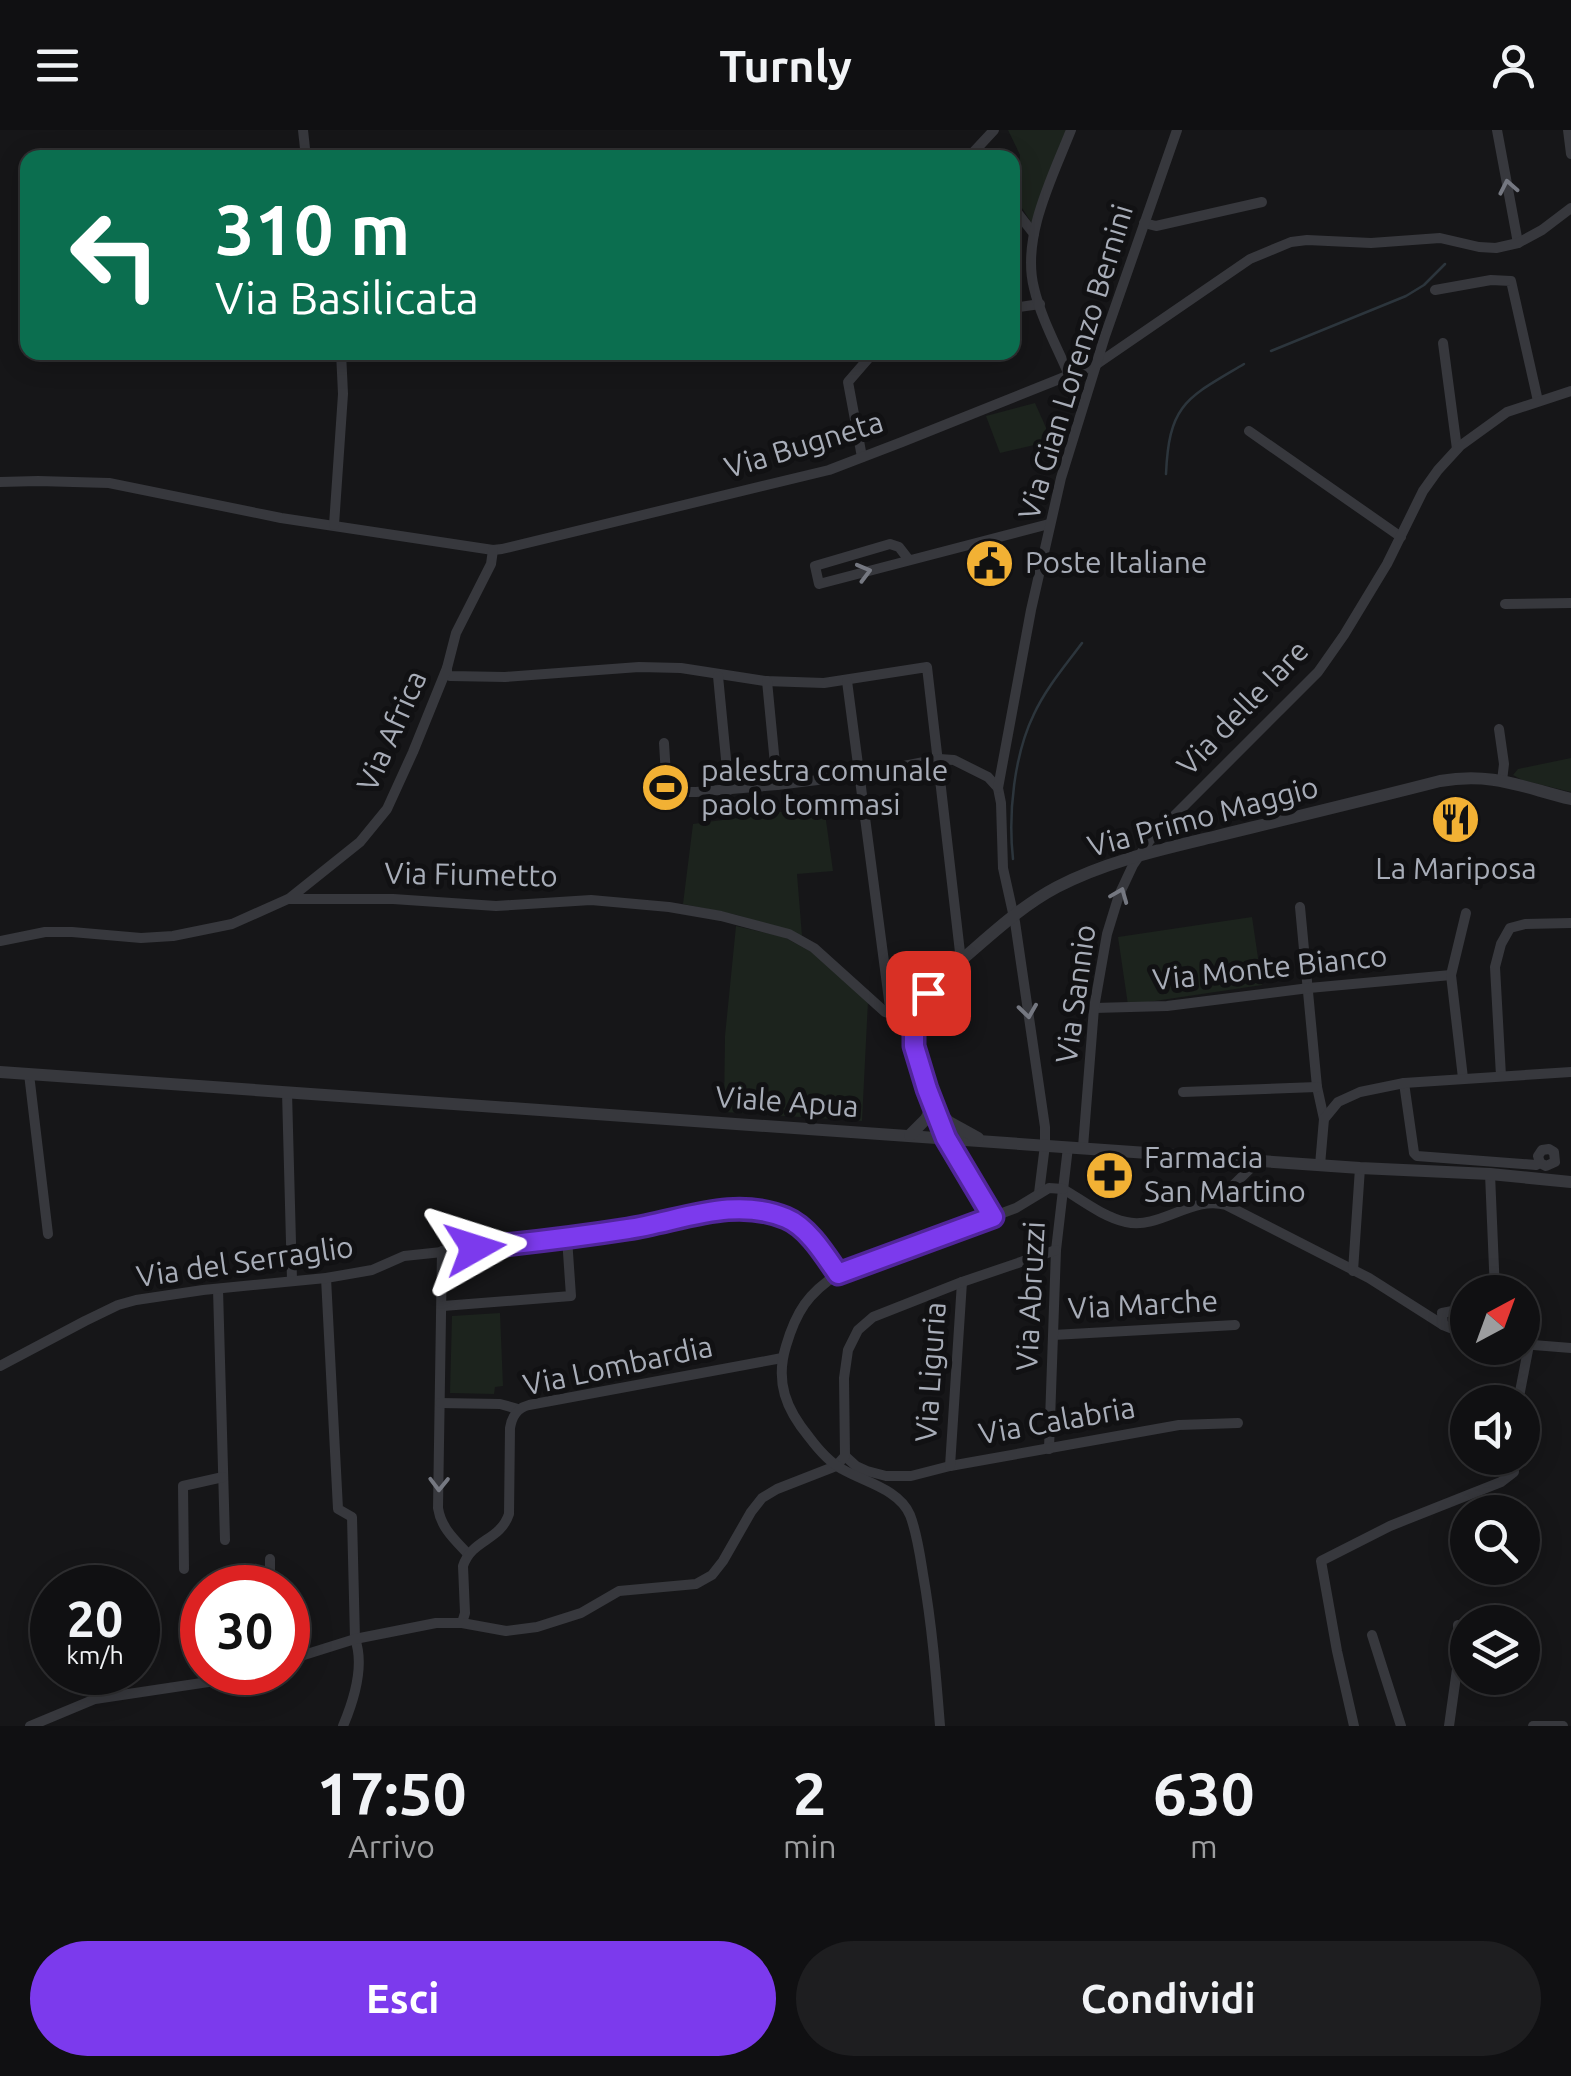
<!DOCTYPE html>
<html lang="it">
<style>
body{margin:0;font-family:Ubuntu,sans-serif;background:#1e1e20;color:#f1f3f6;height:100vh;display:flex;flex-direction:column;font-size:38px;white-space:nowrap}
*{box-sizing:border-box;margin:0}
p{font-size:32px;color:#9c9d9f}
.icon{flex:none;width:55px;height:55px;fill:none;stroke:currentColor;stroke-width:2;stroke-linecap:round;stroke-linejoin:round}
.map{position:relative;height:1596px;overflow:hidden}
.side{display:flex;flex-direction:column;background:#101012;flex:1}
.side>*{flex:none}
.banner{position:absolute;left:20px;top:20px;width:1000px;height:210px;border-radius:20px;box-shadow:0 5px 25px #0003,0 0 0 2px #303032;background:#0b6e4f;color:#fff;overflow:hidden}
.needle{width:65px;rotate:41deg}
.tools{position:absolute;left:1450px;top:1145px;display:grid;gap:20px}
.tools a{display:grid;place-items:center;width:90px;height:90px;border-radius:50%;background:#101012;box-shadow:0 5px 25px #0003,0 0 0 2px #303032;font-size:50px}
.speed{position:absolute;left:30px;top:1435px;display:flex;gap:20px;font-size:50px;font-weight:700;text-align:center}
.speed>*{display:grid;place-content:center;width:130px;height:130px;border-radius:50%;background:#101012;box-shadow:0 5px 25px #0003,0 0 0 2px #303032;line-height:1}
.speed small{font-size:25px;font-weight:400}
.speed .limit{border:15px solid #d22;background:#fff;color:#111}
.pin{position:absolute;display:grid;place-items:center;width:85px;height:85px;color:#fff;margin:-42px;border-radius:20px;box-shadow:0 5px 15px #0006}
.me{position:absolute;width:110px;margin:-55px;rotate:84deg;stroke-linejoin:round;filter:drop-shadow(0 0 8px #0008)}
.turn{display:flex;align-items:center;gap:35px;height:210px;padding:0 30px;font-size:45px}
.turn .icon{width:130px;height:130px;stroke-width:2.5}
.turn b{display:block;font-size:70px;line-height:85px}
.eta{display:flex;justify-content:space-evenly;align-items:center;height:170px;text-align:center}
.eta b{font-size:60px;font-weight:700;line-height:70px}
.cta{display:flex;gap:20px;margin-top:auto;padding:20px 30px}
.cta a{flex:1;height:115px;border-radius:60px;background:#7c3aed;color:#fff;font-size:40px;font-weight:700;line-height:115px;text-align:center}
.cta a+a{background:#1e1e20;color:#f1f3f6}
header{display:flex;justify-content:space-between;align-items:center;height:130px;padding:0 30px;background:#101012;font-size:45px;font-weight:700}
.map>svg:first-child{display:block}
.green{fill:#1c231d}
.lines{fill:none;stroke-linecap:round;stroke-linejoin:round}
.stream{stroke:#2c353c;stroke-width:2.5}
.minor{stroke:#37383d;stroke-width:10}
.tertiary{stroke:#37383d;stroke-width:12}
.oneway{stroke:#757881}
.route-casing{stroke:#51269a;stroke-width:25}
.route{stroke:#7c3aed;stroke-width:18}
.labels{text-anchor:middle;stroke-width:10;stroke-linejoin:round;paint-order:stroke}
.street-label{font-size:30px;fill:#a8adb8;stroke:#111113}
.poi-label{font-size:30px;fill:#a8adb8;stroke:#111113;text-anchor:start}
</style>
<header><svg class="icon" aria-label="menu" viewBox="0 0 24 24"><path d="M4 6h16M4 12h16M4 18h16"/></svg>Turnly<svg class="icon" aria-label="person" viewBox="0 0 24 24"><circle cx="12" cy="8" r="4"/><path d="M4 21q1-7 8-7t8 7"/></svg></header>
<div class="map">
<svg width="1571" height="1596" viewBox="0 0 1571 1596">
<rect width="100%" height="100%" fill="#161618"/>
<g class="green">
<path d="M1008,0H1066L1033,95L1020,75L1014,73L1018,60L1020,25Z"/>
<path d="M1035,273L1052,311L1000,323L986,286Z"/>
<path d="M1571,628V662L1522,650L1513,645L1518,639Z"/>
<path d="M824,676L833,741L797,744L802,806L737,785L683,774L693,694Z"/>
<path d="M1252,787L1262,855L1128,875L1118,807Z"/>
<path d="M736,796L784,807L819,826L868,871L862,991L724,982L725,906Z"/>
<path d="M500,1183L503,1256L495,1257L494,1264L450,1263L452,1186Z"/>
</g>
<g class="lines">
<g class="stream">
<path d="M1271,221L1406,166L1424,155L1445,134"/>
<path d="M1166,344C1169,273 1187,268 1244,234"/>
<path d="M1013,729C1008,684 1014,625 1034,584C1046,558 1065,536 1082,513"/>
</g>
<g class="minor">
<path d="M303,0L306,28"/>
<path d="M1497,0L1518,113"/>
<path d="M1568,0L1571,24"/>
<path d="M968,28L994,0"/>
<path d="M1012,80L1016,81L1034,104"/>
<path d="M1144,93L1156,96L1262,72"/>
<path d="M1435,160L1491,150L1511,151L1538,271"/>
<path d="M1012,178L1040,174"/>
<path d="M1443,213L1457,319"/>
<path d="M1069,245C1057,217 1041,188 1034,158C1021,107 1053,46 1071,0"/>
<path d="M1249,301L1401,407"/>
<path d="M862,327L848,252L874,222"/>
<path d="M0,352L38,351L109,353L281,388L493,420L502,419L829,340L902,312L1097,234L1250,129L1291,112L1307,110L1371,113L1440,108L1479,117L1496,118L1518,113L1542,100L1571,78"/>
<path d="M334,395L343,264L341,222"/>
<path d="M909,430L899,417L890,414L815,436L819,454C896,434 972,414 1049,394"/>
<path d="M1505,474L1571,473"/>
<path d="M447,538V544L450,546L505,547L639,537L681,538L765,551L824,553L927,537L961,831"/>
<path d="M718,546L729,660"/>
<path d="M767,551L777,655"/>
<path d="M847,551L891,885"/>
<path d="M1499,599L1504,634L1502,651"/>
<path d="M664,613L667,662H696L777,655L858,645L939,629L954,630L988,647L998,658L1001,673L1003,738L1015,792L1045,997V1015L1039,1063"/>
<path d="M998,658L1031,480L1061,348L1105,206L1177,0"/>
<path d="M290,768L360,712L387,679L413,622L447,538L456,503L491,434L493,420"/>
<path d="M1300,777L1317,957L1324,989"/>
<path d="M0,811L45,802H72L141,808L173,806L232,794L288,769H393L496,776L591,770L669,777L721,786L789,804L814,818L885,882L914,892"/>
<path d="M1094,878L1167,876L1309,858L1451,845"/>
<path d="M29,944L48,1104"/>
<path d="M1501,946L1495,837L1501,814L1510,798L1525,794L1571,793"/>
<path d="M1463,948L1451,845L1466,783"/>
<path d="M1404,953L1414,1023L1417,1026L1536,1035L1540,1033L1546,1036L1555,1032L1554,1022L1549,1019L1542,1020L1538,1026L1540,1033"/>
<path d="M287,962L292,1150"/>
<path d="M1183,962L1317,957"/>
<path d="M946,1008L993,1087"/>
<path d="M1083,1017L1094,878L1107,804L1119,765L1133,735L1150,710L1318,542L1344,505L1387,434L1423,361L1438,340L1460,316L1507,282L1571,261"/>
<path d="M1320,1035L1324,989L1338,972L1360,962L1404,953L1571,942"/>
<path d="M1490,1044L1495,1162"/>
<path d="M1063,1059C1082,1070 1103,1087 1126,1092C1160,1100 1192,1065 1226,1075L1369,1148L1443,1195L1468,1205"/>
<path d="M1216,1072L1258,1031"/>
<path d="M442,1121L438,1378C441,1398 455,1410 468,1424"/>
<path d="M1353,1141L1360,1038"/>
<path d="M326,1148L338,1379L352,1387L355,1509C365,1536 354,1570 343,1596"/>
<path d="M218,1159L225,1410"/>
<path d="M443,1176L571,1166L567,1108"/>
<path d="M1443,1195L1442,1183L1468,1178"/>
<path d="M1053,1205L1235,1195"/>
<path d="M1522,1214L1571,1218"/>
<path d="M0,1236L85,1191L118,1175L136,1170L203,1160L326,1148L372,1140L404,1126L528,1113L633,1098L719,1080H755L792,1091L803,1100L838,1144"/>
<path d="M1518,1272L1529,1215"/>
<path d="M440,1273L500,1274L518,1279"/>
<path d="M1049,1319L1056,1120L1068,1017"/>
<path d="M845,1326L856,1336L867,1341L886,1346H911L950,1336L1179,1295L1238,1293"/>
<path d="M950,1336L962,1152"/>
<path d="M184,1439L183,1356L223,1347"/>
<path d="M270,1458V1429"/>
<path d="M462,1493L465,1483L463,1436C472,1409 500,1411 509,1384L510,1298C512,1286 517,1278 529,1275L782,1228"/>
<path d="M1372,1505L1401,1596"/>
<path d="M288,1530L355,1509L436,1493H462L506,1501L537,1497L581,1483L619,1461L696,1454L712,1445L723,1431L751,1382L762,1368L777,1359L836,1336L845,1326L844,1248L848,1220L858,1200L873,1187L962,1152L1056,1120"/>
<path d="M30,1596L95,1569L235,1548L250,1542"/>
<path d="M940,1596C936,1545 932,1495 923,1444C920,1425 917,1403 910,1385C899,1359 864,1352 842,1339C829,1332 818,1319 809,1307C786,1279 775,1252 786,1216C796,1182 808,1163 838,1144L1016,1078L1049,1058L1063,1059"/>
<path d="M1354,1596L1337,1521L1321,1431L1390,1396L1501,1352L1514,1342L1513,1328"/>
<path d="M1449,1596L1459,1525L1458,1495"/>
<path d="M1533,1596H1563"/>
</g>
<g class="tertiary">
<path d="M0,942L1360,1038L1490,1044L1571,1052"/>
<path d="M910,1005L926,989L933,975L949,992L978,1008"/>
<path d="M946,1008C933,977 908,925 915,891C921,862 946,844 966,826C995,801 1023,775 1057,757C1107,731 1163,719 1217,706C1291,688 1366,670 1440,651C1493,642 1521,657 1571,669"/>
</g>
</g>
<defs><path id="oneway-chevron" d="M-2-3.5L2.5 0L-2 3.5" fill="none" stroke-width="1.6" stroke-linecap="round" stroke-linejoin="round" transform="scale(2.5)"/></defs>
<g class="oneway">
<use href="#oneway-chevron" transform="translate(1508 57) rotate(-101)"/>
<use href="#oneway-chevron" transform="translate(864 442) rotate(-15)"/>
<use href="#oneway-chevron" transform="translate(1120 765) rotate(-68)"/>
<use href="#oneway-chevron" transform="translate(1028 881) rotate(82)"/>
<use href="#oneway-chevron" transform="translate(439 1354) rotate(91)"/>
</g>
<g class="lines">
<defs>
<path id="route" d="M475,1118C526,1113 577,1107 628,1099C681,1091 733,1066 786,1088C808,1097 825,1125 838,1144L993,1087L946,1008L927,959L914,916V892L928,863"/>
</defs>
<use href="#route" class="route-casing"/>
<use href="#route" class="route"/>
</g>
<defs>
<symbol id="civic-disc" viewBox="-11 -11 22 22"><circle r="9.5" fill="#f2b134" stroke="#111113"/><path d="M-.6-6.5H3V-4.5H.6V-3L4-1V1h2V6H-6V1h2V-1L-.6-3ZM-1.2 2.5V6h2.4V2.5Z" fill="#111"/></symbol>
<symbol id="stadium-disc" viewBox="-11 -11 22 22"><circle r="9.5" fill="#f2b134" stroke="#111113"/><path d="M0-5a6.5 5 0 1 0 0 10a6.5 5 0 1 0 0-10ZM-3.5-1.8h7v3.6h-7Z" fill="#111"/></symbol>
<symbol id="restaurant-disc" viewBox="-11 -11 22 22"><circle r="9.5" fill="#f2b134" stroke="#111113"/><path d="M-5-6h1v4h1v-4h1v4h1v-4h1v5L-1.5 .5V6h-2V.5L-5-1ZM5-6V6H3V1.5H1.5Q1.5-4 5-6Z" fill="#111"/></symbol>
<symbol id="pharmacy-disc" viewBox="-11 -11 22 22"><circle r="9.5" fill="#f2b134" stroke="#111113"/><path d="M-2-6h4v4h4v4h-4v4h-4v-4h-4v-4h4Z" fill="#111"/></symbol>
</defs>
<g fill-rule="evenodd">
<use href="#civic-disc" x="962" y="406" width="55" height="55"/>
<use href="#stadium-disc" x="638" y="630" width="55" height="55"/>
<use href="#restaurant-disc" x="1428" y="662" width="55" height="55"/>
<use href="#pharmacy-disc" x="1082" y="1018" width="55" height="55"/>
</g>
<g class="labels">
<g class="street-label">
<text transform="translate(1076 232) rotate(-73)" y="10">Via Gian Lorenzo Bernini</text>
<text transform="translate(804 315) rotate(-17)" y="10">Via Bugneta</text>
<text transform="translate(1243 578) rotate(-46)" y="10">Via delle Iare</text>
<text transform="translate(392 601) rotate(-66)" y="10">Via Africa</text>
<text transform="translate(1203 687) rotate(-15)" y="10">Via Primo Maggio</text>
<text transform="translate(471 745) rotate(1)" y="10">Via Fiumetto</text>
<text transform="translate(1270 838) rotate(-6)" y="10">Via Monte Bianco</text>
<text transform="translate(1076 864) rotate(-82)" y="10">Via Sannio</text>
<text transform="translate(787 972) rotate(4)" y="10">Viale Apua</text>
<text transform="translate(245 1132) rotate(-8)" y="10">Via del Serraglio</text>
<text transform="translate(1031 1166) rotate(-87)" y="10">Via Abruzzi</text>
<text transform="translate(1143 1175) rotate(-3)" y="10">Via Marche</text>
<text transform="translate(618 1236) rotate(-12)" y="10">Via Lombardia</text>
<text transform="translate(931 1242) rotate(-86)" y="10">Via Liguria</text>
<text transform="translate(1057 1291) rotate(-10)" y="10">Via Calabria</text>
</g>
<g class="poi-label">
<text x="1025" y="443">Poste Italiane</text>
<text x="701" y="651">palestra comunale<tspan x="701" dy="34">paolo tommasi</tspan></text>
<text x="1456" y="749" text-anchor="middle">La Mariposa</text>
<text x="1144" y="1038">Farmacia<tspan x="1144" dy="34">San Martino</tspan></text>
</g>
</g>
</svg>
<div class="tools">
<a><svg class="needle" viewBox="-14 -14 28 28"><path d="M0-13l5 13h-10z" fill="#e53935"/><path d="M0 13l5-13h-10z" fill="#9c9d9f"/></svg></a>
<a><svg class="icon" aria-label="sound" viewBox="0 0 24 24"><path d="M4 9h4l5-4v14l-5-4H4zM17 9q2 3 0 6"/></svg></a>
<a><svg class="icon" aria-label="search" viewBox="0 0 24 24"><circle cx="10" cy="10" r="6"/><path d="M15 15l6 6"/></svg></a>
<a><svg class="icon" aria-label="layers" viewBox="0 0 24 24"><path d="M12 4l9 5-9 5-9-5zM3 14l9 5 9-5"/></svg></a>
</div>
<div class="speed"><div>20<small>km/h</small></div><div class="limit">30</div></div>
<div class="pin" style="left:928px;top:863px;background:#d93025"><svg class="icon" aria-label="arrive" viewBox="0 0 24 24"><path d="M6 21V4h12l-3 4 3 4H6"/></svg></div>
<svg class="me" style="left:475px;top:1118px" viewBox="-20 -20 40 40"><path d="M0-17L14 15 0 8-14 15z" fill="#7c3aed" stroke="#fff" stroke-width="4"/></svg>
<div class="banner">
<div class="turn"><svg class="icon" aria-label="left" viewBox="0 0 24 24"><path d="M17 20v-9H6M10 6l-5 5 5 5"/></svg><div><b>310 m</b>Via Basilicata</div></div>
</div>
</div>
<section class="side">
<div class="eta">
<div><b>17:50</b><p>Arrivo</p></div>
<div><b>2</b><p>min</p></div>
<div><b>630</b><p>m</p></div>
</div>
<div class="cta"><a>Esci</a><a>Condividi</a></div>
</section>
